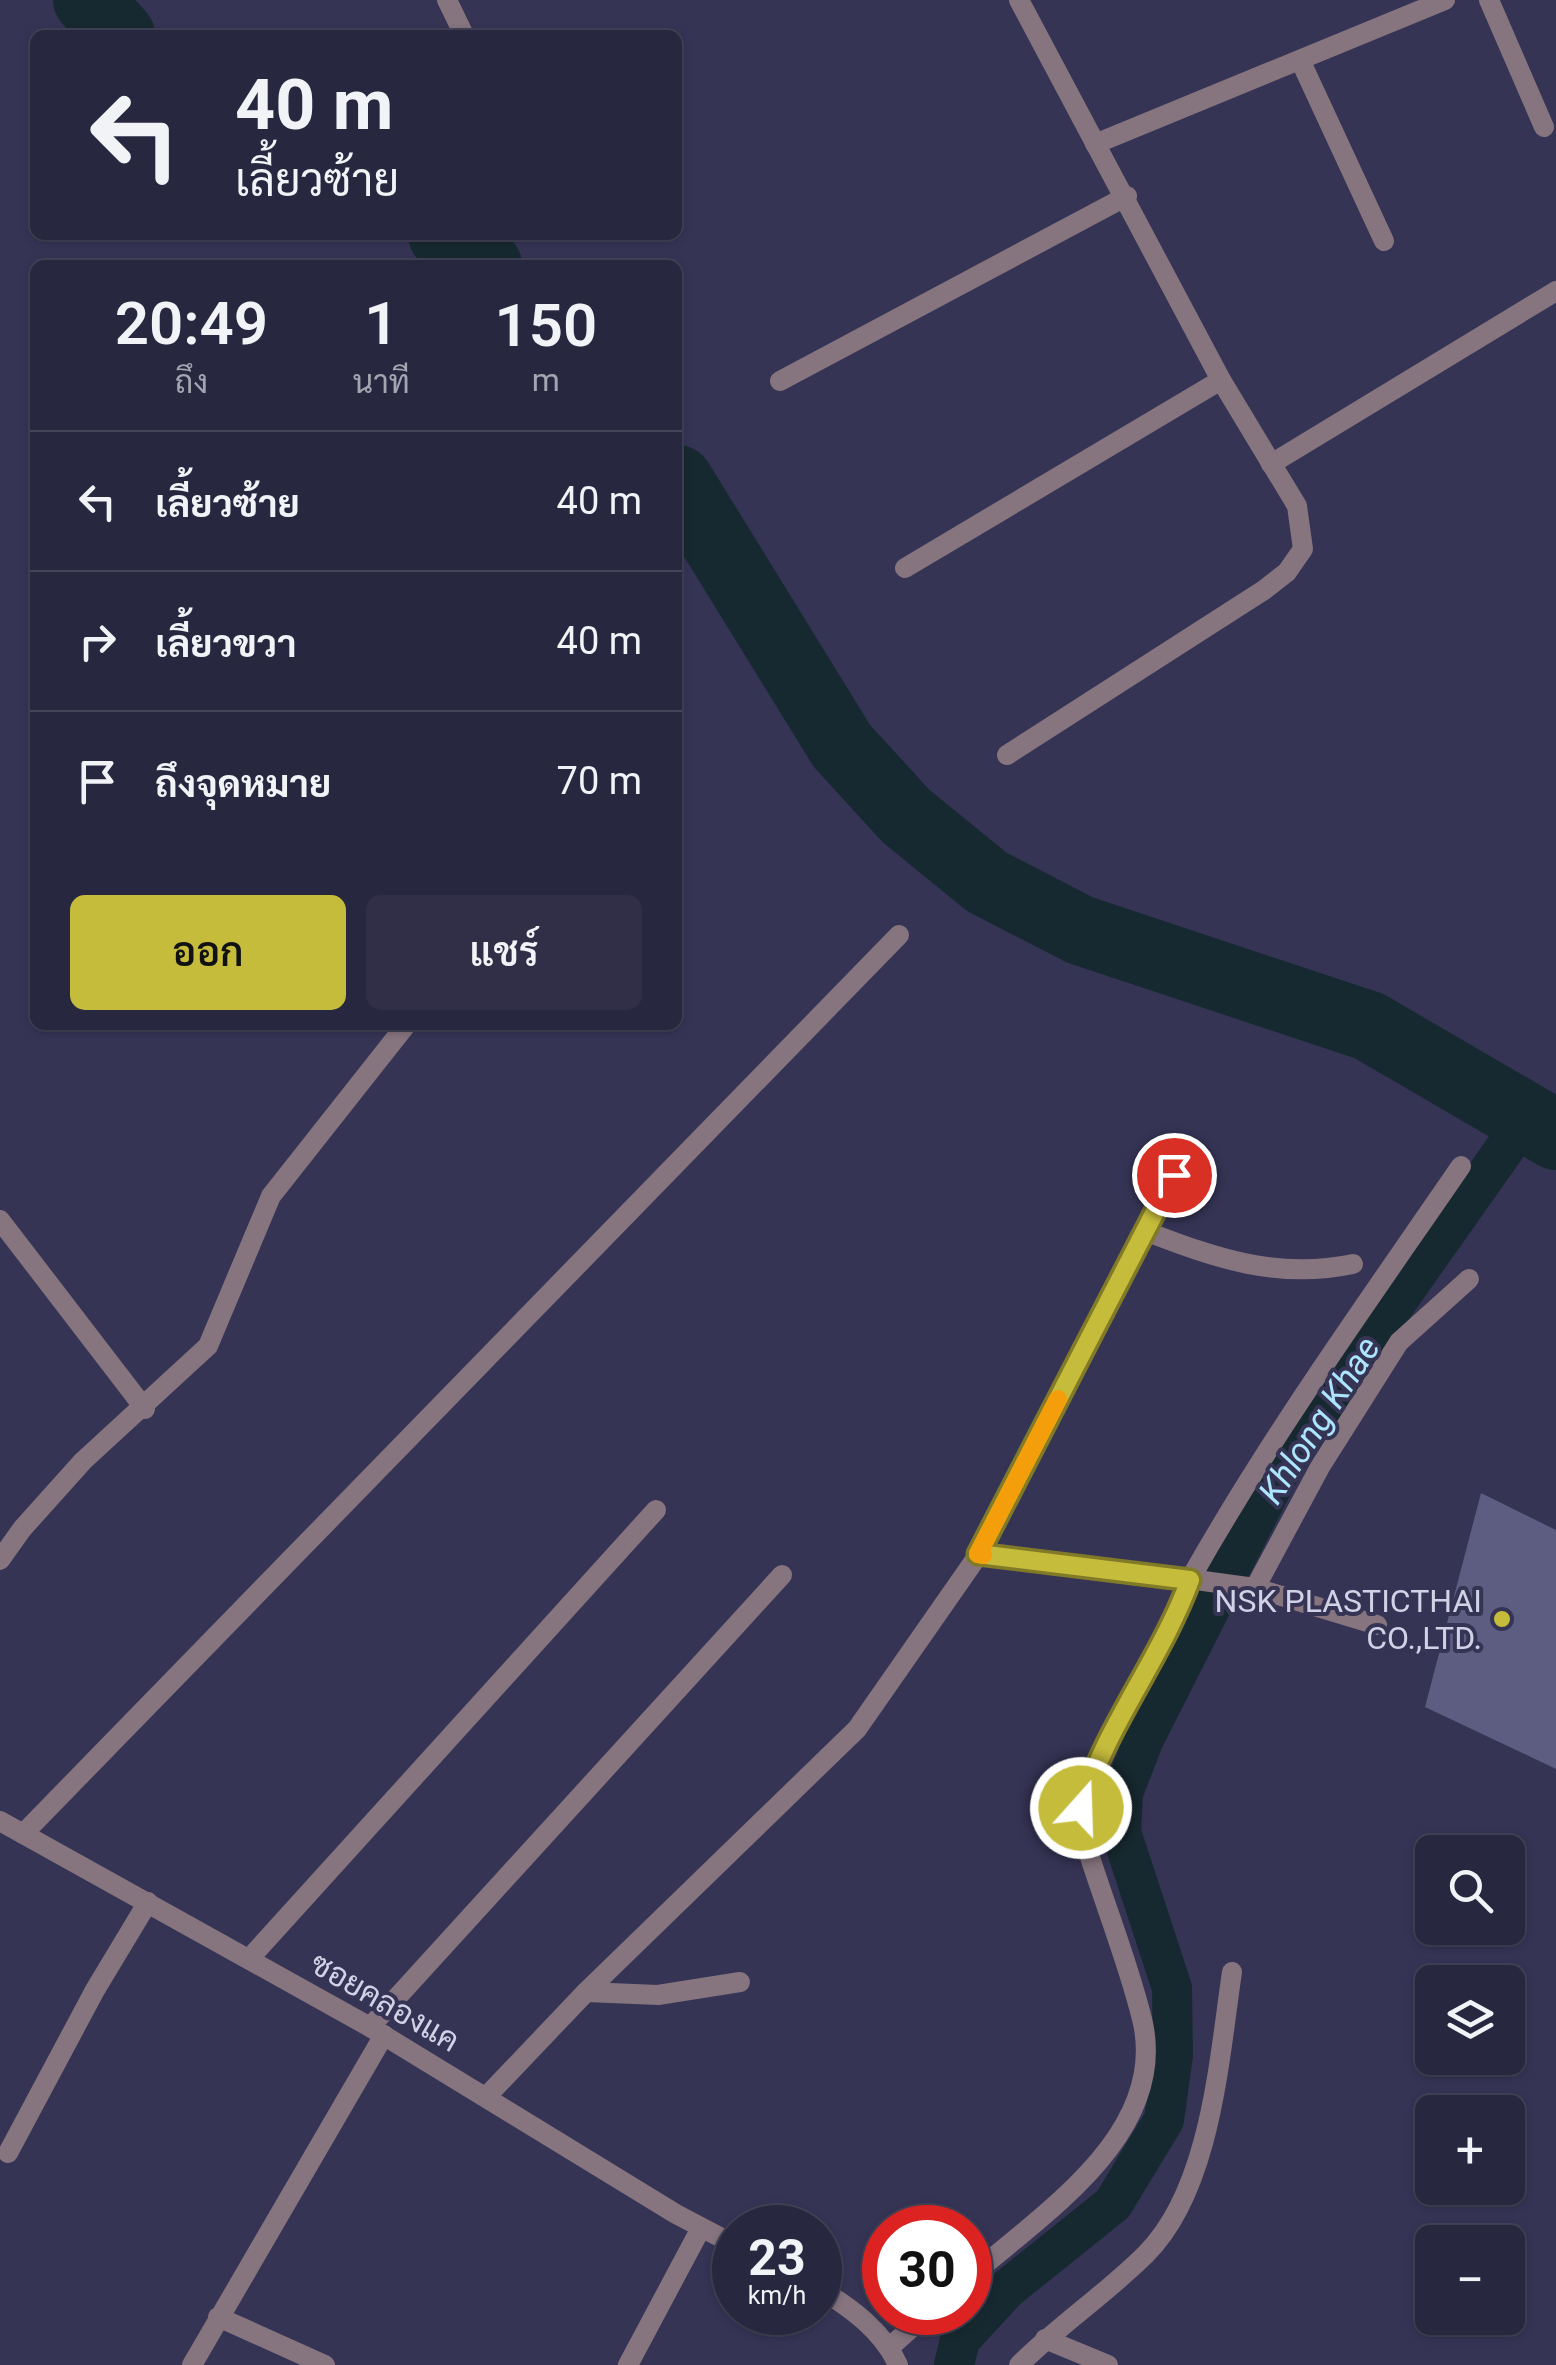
<!DOCTYPE html>
<html lang="th">
<meta charset="utf-8">
<style>
body{margin:0;font-family:Roboto,Sarabun,sans-serif;background:#302f47;color:#f1f3f6;height:100vh;display:flex;flex-direction:column;font-size:38px;white-space:nowrap}
*{box-sizing:border-box;margin:0}
p{font-size:32px;color:#a5a5b1}
.icon{flex:none;width:55px;height:55px;fill:none;stroke:currentColor;stroke-width:2;stroke-linecap:round;stroke-linejoin:round}
.map{position:relative;flex:1;overflow:hidden}
.side{position:absolute;left:30px;top:260px;width:652px;height:770px;display:flex;flex-direction:column;background:#282740;border-radius:15px;box-shadow:0 2px 8px #0004,0 0 0 2px #444459}
.side>*{flex:none}
.top-card{position:absolute;left:30px;top:30px;width:652px;height:210px;border-radius:15px;box-shadow:0 2px 8px #0004,0 0 0 2px #444459;background:#282740;color:#f1f3f6;overflow:hidden}
.fabs{position:absolute;left:1415px;top:1835px;display:grid;gap:20px}
.fabs a{display:grid;place-items:center;width:110px;height:110px;border-radius:15px;background:#282740;box-shadow:0 2px 8px #0004,0 0 0 2px #444459;font-size:50px}
.speed{position:absolute;left:712px;top:2205px;display:flex;gap:20px;font-size:50px;font-weight:700;text-align:center}
.speed>*{display:grid;place-content:center;width:130px;height:130px;border-radius:50%;background:#282740;box-shadow:0 2px 8px #0004,0 0 0 2px #444459;line-height:1}
.speed small{font-size:25px;font-weight:400}
.speed .limit{border:15px solid #d22;background:#fff;color:#111}
.pin{position:absolute;display:grid;place-items:center;width:85px;height:85px;color:#fff;margin:-42px;border:5px solid #fff;border-radius:50%;box-shadow:0 2px 10px #0007}
.me{position:absolute;width:110px;margin:-55px;rotate:20deg;stroke-linejoin:round;filter:drop-shadow(0 0 8px #0008)}
.turn{display:flex;align-items:center;gap:35px;height:210px;padding:0 40px;font-size:45px}
.turn .icon{width:130px;height:130px;stroke-width:2.5}
.turn b{display:block;font-size:70px;line-height:85px}
.eta{display:flex;justify-content:space-evenly;align-items:center;height:170px;text-align:center}
.eta b{font-size:60px;font-weight:600;line-height:70px}
.primary-button{display:flex;gap:20px;margin-top:auto;padding:20px 40px}
.primary-button a{flex:1;height:115px;border-radius:15px;background:#c6bc3c;color:#111;font-size:40px;font-weight:600;line-height:115px;text-align:center}
.primary-button a+a{background:#302f47;color:#f1f3f6}
ul{padding:0;list-style:none}
li{display:flex;align-items:center;gap:30px;height:140px;padding:0 40px;border-top:2px solid #444459}
li div{flex:1}
li b{display:block;font-size:38px}
li em{font-style:normal}
.map>svg:first-child{display:block}
.lines{fill:none;stroke-linecap:round;stroke-linejoin:round}
.canal{stroke:#172930;stroke-width:40}
.river{stroke:#172930;stroke-width:70}
.building{fill:#5d5c81}
.lane{stroke:#86747e;stroke-width:20}
.street{stroke:#86747e;stroke-width:20}
.route-casing{stroke:#817a27;stroke-width:25}
.route{stroke:#c6bc3c;stroke-width:18}
.slow{stroke:#f59e0b;stroke-width:18}
.poi-dot{fill:#c6bc3c;stroke:#353455;stroke-width:4}
.labels{text-anchor:middle;stroke-width:8;stroke-linejoin:round;paint-order:stroke}
.poi-label{font-size:32px;fill:#d2d2e7;stroke:#353455;text-anchor:end}
.street-label{font-size:32px;fill:#d2d2e7;stroke:#353455}
.water-label{font-size:35px;font-style:italic;fill:#ace5fc;stroke:#353455}
</style>
<div class="map">
<svg width="1556" height="2365" viewBox="0 0 1556 2365">
<rect width="100%" height="100%" fill="#353455"/>
<g class="lines">
<path class="canal" d="M954,2365L960,2340L1007,2289L1113,2204L1164,2120L1173,2055L1172,1988L1121,1832L1123,1793L1144,1739L1286,1459L1527,1117"/>
<g class="river">
<path d="M88,0L120,35"/>
<path d="M443,235L487,265"/>
<path d="M678,480L842,746L906,816L987,882L1080,930L1369,1026L1556,1135"/>
</g>
</g>
<path class="building" d="M1481,1493L1556,1530V1769L1425,1707Z"/>
<g class="lines">
<g class="lane">
<path d="M780,381L1127,196"/>
<path d="M1189,1579L1255,1588L1377,1625"/>
<path d="M1255,1588L1320,1467L1399,1342L1469,1279"/>
<path d="M586,1992L658,1995L740,1982"/>
<path d="M1045,2339L1108,2365"/>
<path d="M1019,2365C1059,2325 1106,2294 1146,2254C1211,2189 1219,2059 1232,1972"/>
</g>
<g class="street">
<path d="M447,0L464,35"/>
<path d="M1489,0L1544,127"/>
<path d="M1301,62L1384,241"/>
<path d="M1095,144L1445,0"/>
<path d="M1271,464L1556,291"/>
<path d="M905,568L1221,380"/>
<path d="M1007,755L1264,590L1287,572L1303,549L1297,506L1221,380L1019,0"/>
<path d="M0,1220L145,1409"/>
<path d="M1145,1231C1215,1258 1277,1280 1353,1264"/>
<path d="M979,1554L1189,1579"/>
<path d="M0,1560L22,1529L83,1461L208,1346L271,1196L406,1025"/>
<path d="M0,1821L370,2027L676,2214L735,2245"/>
<path d="M23,1834L899,935"/>
<path d="M249,1959L656,1510"/>
<path d="M370,2027L782,1575"/>
<path d="M487,2096L586,1992L857,1729L979,1554L1174,1175"/>
<path d="M8,2153L95,1990L148,1902"/>
<path d="M970,2277C1043,2213 1170,2133 1142,2019C1127,1958 1102,1898 1084,1838C1078,1764 1136,1695 1170,1631C1179,1613 1182,1592 1193,1574C1273,1433 1369,1300 1461,1166"/>
<path d="M820,2289C851,2308 883,2331 898,2365"/>
<path d="M218,2317L325,2365"/>
<path d="M890,2347L929,2312"/>
<path d="M192,2365L384,2035"/>
<path d="M628,2365L701,2228"/>
</g>
</g>
<g class="lines">
<defs>
<path id="route" d="M1081,1808C1105,1727 1161,1659 1190,1580L978,1554L1174,1175"/>
</defs>
<use href="#route" class="route-casing"/>
<use href="#route" class="route"/>
<path class="slow" d="M983,1555L978,1554L1058,1399"/>
</g>
<circle class="poi-dot" cx="1502" cy="1619" r="10"/>
<g class="labels">
<g class="poi-label">
<text x="1482" y="1612">NSK PLASTICTHAI<tspan x="1482" dy="37">CO.,LTD.</tspan></text>
</g>
<g class="street-label">
<text transform="translate(385 2002) rotate(30)" y="11">ซอยคลองแค</text>
</g>
<g class="water-label">
<text transform="translate(1319 1420) rotate(-57)" y="12">Khlong Khae</text>
</g>
</g>
</svg>
<div class="fabs">
<a><svg class="icon" aria-label="search" viewBox="0 0 24 24"><circle cx="10" cy="10" r="6"/><path d="M15 15l6 6"/></svg></a>
<a><svg class="icon" aria-label="layers" viewBox="0 0 24 24"><path d="M12 4l9 5-9 5-9-5zM3 14l9 5 9-5"/></svg></a>
<a>+</a>
<a>−</a>
</div>
<div class="speed"><div>23<small>km/h</small></div><div class="limit">30</div></div>
<div class="pin" style="left:1174px;top:1175px;background:#d93025"><svg class="icon" aria-label="arrive" viewBox="0 0 24 24"><path d="M6 21V4h12l-3 4 3 4H6"/></svg></div>
<svg class="me" style="left:1081px;top:1808px" viewBox="-20 -20 40 40"><circle r="17" fill="#c6bc3c" stroke="#fff" stroke-width="3"/><path d="M0-11L8 9 0 5-8 9z" fill="#fff"/></svg>
<div class="top-card">
<div class="turn"><svg class="icon" aria-label="left" viewBox="0 0 24 24"><path d="M17 20v-9H6M10 6l-5 5 5 5"/></svg><div><b>40 m</b>เลี้ยวซ้าย</div></div>
</div>
<section class="side">
<div class="eta">
<div><b>20:49</b><p>ถึง</p></div>
<div><b>1</b><p>นาที</p></div>
<div><b>150</b><p>m</p></div>
</div>
<ul>
<li><svg class="icon" aria-label="left" viewBox="0 0 24 24"><path d="M17 20v-9H6M10 6l-5 5 5 5"/></svg><div><b>เลี้ยวซ้าย</b></div><em>40 m</em></li>
<li><svg class="icon" aria-label="right" viewBox="0 0 24 24"><path d="M7 20v-9h11M14 6l5 5-5 5"/></svg><div><b>เลี้ยวขวา</b></div><em>40 m</em></li>
<li><svg class="icon" aria-label="arrive" viewBox="0 0 24 24"><path d="M6 21V4h12l-3 4 3 4H6"/></svg><div><b>ถึงจุดหมาย</b></div><em>70 m</em></li>
</ul>
<div class="primary-button"><a>ออก</a><a>แชร์</a></div>
</section>
</div>
